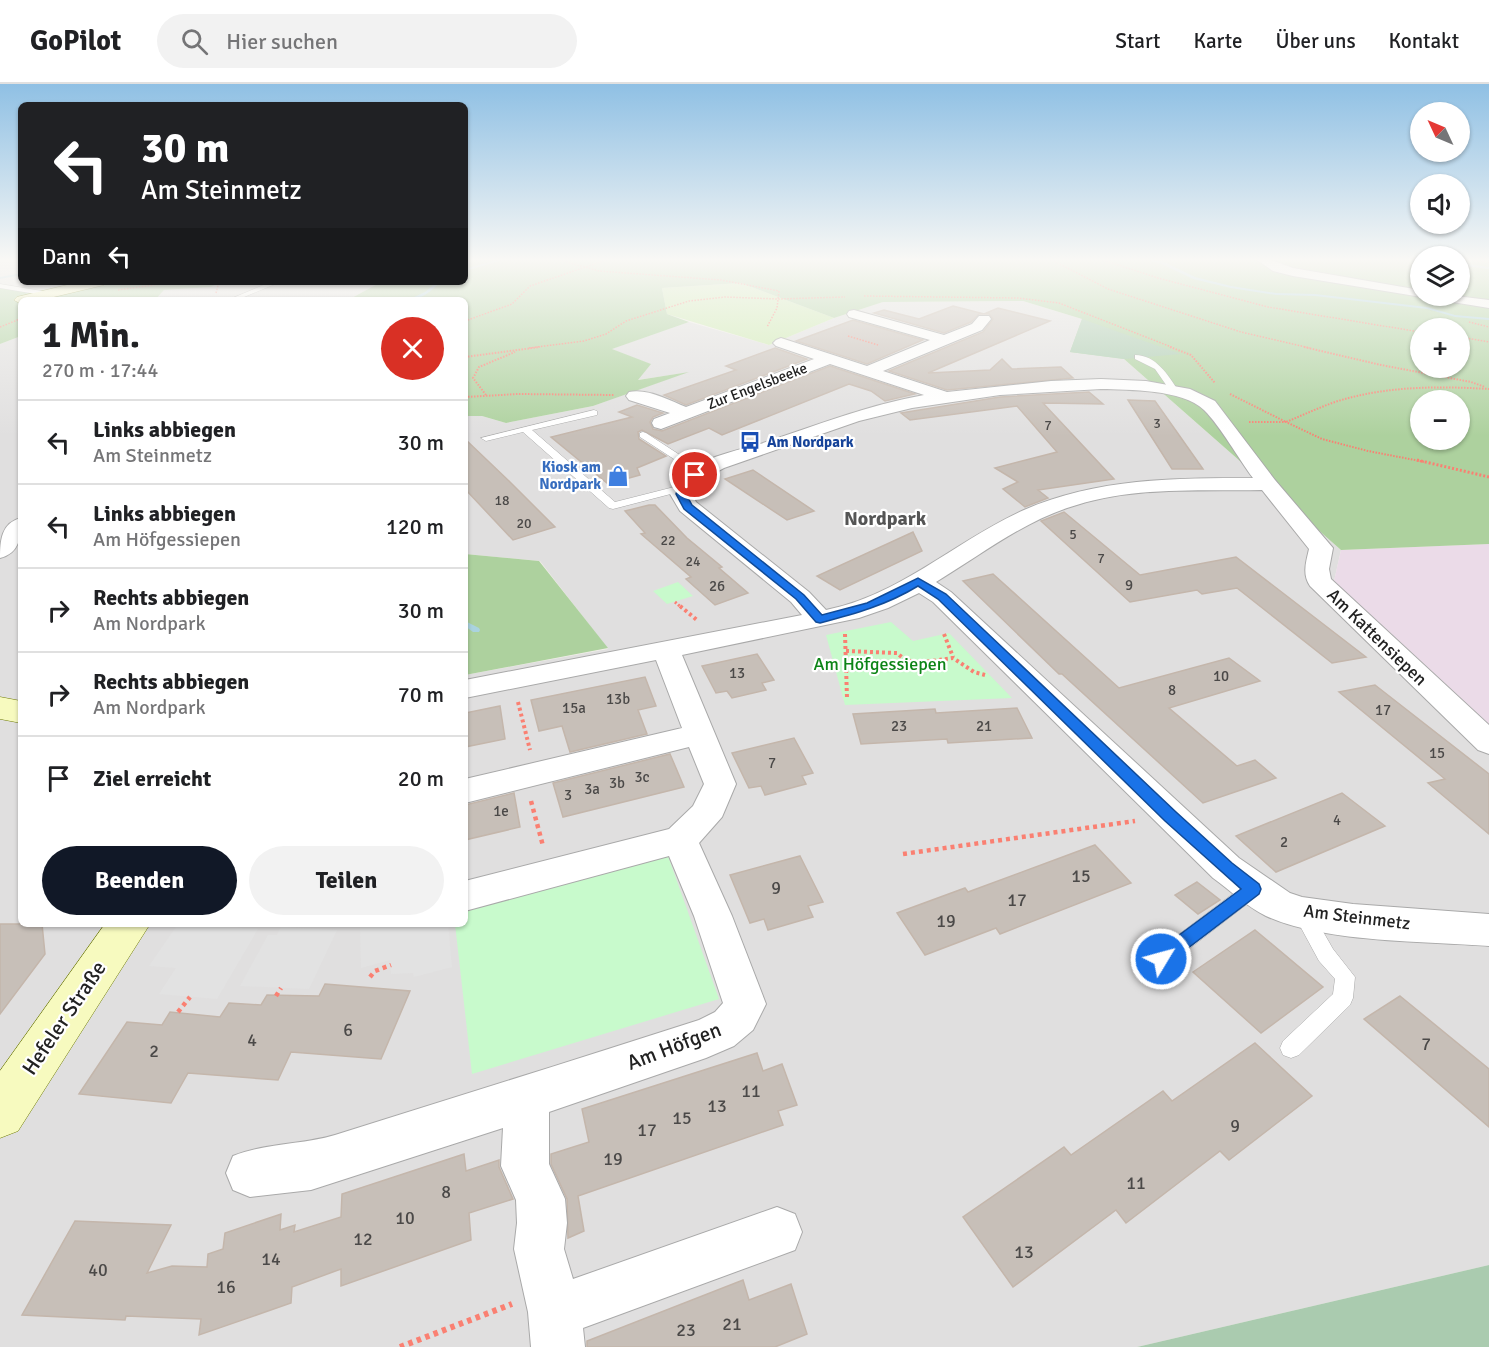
<!DOCTYPE html>
<html lang="de">
<meta charset="utf-8">
<style>
body{margin:0;font-family:Signika,sans-serif;background:#f2f2f2;color:#202124;height:100vh;display:flex;flex-direction:column;font-size:22px;white-space:nowrap}
*{box-sizing:border-box;margin:0}
p{font-size:20px;color:#757577}
.icon{flex:none;width:33px;height:33px;fill:none;stroke:currentColor;stroke-width:2;stroke-linecap:round;stroke-linejoin:round}
.map{position:relative;flex:1;overflow:hidden}
.details{position:absolute;left:18px;top:213px;width:450px;height:630px;display:flex;flex-direction:column;background:#fff;border-radius:9px;box-shadow:0 2px 4px #0004}
.details>*{flex:none}
.hud{position:absolute;left:18px;top:18px;width:450px;height:183px;border-radius:9px;box-shadow:0 2px 4px #0004;background:#202124;color:#fff;overflow:hidden}
.needle{width:39px;rotate:314deg}
.controls{position:absolute;left:1410px;top:18px;display:grid;gap:12px}
.controls a{display:grid;place-items:center;width:60px;height:60px;border-radius:50%;background:#fff;box-shadow:0 2px 4px #0004;font-size:30px}
.pin{position:absolute;display:grid;place-items:center;width:51px;height:51px;color:#fff;margin:-26px;border:3px solid #fff;border-radius:50%;box-shadow:0 2px 6px #0007}
.me{position:absolute;width:66px;margin:-33px;rotate:53deg;stroke-linejoin:round;filter:drop-shadow(0 0 4px #0008)}
.turn{display:flex;align-items:center;gap:21px;height:126px;padding:0 24px;font-size:27px}
.turn .icon{width:78px;height:78px;stroke-width:2.5}
.turn b{display:block;font-size:42px;line-height:51px}
.then{display:flex;align-items:center;height:57px;padding:0 24px;background:#0003;gap:12px;font-size:22px}
.round{display:grid;place-items:center;flex:none;width:63px;height:63px;border-radius:32px;background:#f2f2f2}
.headline{display:flex;align-items:center;justify-content:space-between;height:102px;padding:0 24px}
h1{font-size:36px;font-weight:700;line-height:45px}
.cta{display:flex;gap:12px;margin-top:auto;padding:12px 24px}
.cta a{flex:1;height:69px;border-radius:36px;background:#111827;color:#fff;font-size:24px;font-weight:700;line-height:69px;text-align:center}
.cta a+a{background:#f2f2f2;color:#202124}
ul{padding:0;list-style:none}
li{display:flex;align-items:center;gap:18px;height:84px;padding:0 24px;border-top:2px solid #e0e0e0}
li div{flex:1}
li b{display:block;font-size:22px}
li em{font-style:normal}
header{display:flex;align-items:center;gap:36px;box-sizing:border-box;height:84px;padding:0 30px;background:#fff;border-bottom:2px solid #e0e0e0}
header strong{font-size:28px}
nav{display:flex;gap:33px;margin-inline-start:auto;font-size:21px}
.search{width:420px;height:54px;background:#f2f2f2;display:flex;align-items:center;gap:15px;box-sizing:border-box;padding:0 21px;border-radius:33px;color:#757577;font-size:22px}
.map>svg:first-child{display:block}
.residential{fill:#e0dfdf}
.industrial{fill:#ebdbe8}
.grass{fill:#cdebb0}
.forest{fill:#add19e;fill-rule:evenodd}
.cemetery{fill:#aacbaf}
.park{fill:#c8facc}
.parking{fill:#e2e2e2}
.lines{fill:none;stroke-linecap:round;stroke-linejoin:round}
.stream{fill:#aad3df;fill-rule:evenodd}
.building{fill:#c7bfb8;stroke:#c4b6ab;stroke-width:1.5}
.service-casing{stroke:#a9a9a9;stroke-width:1}
.minor-casing{stroke:#a9a9a9;stroke-width:2}
.secondary-casing{stroke:#707d05;stroke-width:1}
.path-far5{stroke:#fa8072;stroke-width:1.5;stroke-dasharray:1.5 1.5;stroke-linecap:butt}
.path-far4{stroke:#fa8072;stroke-width:2;stroke-dasharray:1.5 1.5;stroke-linecap:butt}
.path-far3{stroke:#fa8072;stroke-width:3;stroke-dasharray:2 2;stroke-linecap:butt}
.path-far2{stroke:#fa8072;stroke-width:4;stroke-dasharray:3 3;stroke-linecap:butt}
.path-far1{stroke:#fa8072;stroke-width:4.5;stroke-dasharray:4 4;stroke-linecap:butt}
.path{stroke:#fa8072;stroke-width:6;stroke-dasharray:4.5 4.5;stroke-linecap:butt}
.service{fill:#fff;fill-rule:evenodd}
.minor{fill:#fff;fill-rule:evenodd}
.secondary{fill:#f7fabf;fill-rule:evenodd}
.route{fill:#1a73e8;stroke:#114b97;stroke-width:1.5}
.labels{text-anchor:middle;stroke-width:4.5;stroke-linejoin:round;paint-order:stroke}
.far-number-label{font-size:14px;fill:#4b4948}
.far-street-label{font-size:15px;fill:#222;stroke:#fff}
.far-transit-label{font-size:15px;font-weight:bold;fill:#164399;stroke:#fff;text-anchor:start}
.far-shop-label{font-size:15px;font-weight:bold;fill:#366cbe;stroke:#fff;text-anchor:end}
.number-label{font-size:15px;fill:#4b4948}
.street-label{font-size:18px;fill:#222;stroke:#fff}
.park-label{font-size:18px;fill:#0c8416;stroke:#fff}
.near-number-label{font-size:18px;fill:#4b4948}
.far-district-label{font-size:20px;font-weight:bold;fill:#555;stroke:#fff}
.near-street-label{font-size:21px;fill:#222;stroke:#fff}
</style>
<header>
<strong>GoPilot</strong>
<div class="search"><svg class="icon" aria-label="search" viewBox="0 0 24 24"><circle cx="10" cy="10" r="6"/><path d="M15 15l6 6"/></svg>Hier suchen</div>
<nav><a>Start</a><a>Karte</a><a>Über uns</a><a>Kontakt</a></nav>
</header>
<div class="map">
<svg width="1489" height="1263" viewBox="0 0 1489 1263">
<rect width="100%" height="100%" fill="#f2efe9"/>
<g class="residential">
<path d="M21,176V198H86L45,207L0,200V178Z"/>
<path d="M221,198H381L348,216H155L164,206L211,203Z"/>
<path d="M1023,217L1082,235L1071,268L1124,275L1341,466L1334,497L1489,640V1181L1137,1263H0V260L21,252V840H465V591L608,565L540,477L465,470V332H482L506,339L593,322L684,289L637,296L650,280L611,265L689,238L769,261L834,234L883,218Z"/>
</g>
<path class="industrial" d="M1489,460V640L1334,497L1341,466Z"/>
<path class="grass" d="M741,199L834,234L769,261L667,230L662,204Z"/>
<g class="forest">
<path d="M465,176H1420V212H1460V176H1489V460L1341,466L1124,275L1070,268L1082,235L1023,217L883,218L834,234L741,199L662,204L667,230L689,238L612,265L651,280L638,296L689,288L593,322L506,339L482,332H465V216H348L381,198H465ZM1420,244H1460V284H1420ZM1420,316H1460V356H1420Z"/>
<path d="M86,198H221L211,203L164,206L155,216H21V252L0,260V200L45,207Z"/>
<path d="M465,470L539,477L608,564L465,591Z"/>
</g>
<g class="cemetery">
<path d="M1082,235L1181,270L1124,275L1070,268Z"/>
<path d="M1489,1181V1263H1137Z"/>
</g>
<g class="park">
<path d="M678,498L693,512L667,520L653,507Z"/>
<path d="M891,538L913,557L949,549L1012,614L845,621L826,551Z"/>
<path d="M668,772L719,915L472,990L455,840H465V825Z"/>
</g>
<g class="parking">
<path d="M178,840L258,845L217,915L159,910L176,884L149,882Z"/>
<path d="M372,840H448L452,883L414,893L413,889L391,890L390,876L361,884L360,843Z"/>
<path d="M281,843L337,846L309,905L240,902L268,851H277Z"/>
</g>
<g class="lines">
<g class="stream">
<path d="M498,176H502L465,187V185Z"/>
<path d="M1145,176L1162,177L1195,193L1231,202L1276,209L1315,210L1427,223L1455,231L1489,234V236L1455,233L1427,225L1315,212L1276,211L1231,204L1193,195L1160,179Z"/>
<path d="M1460,176L1468,177V180L1489,183V185L1465,182V179L1460,178Z"/>
<path d="M21,189V191L0,195V193Z"/>
<path d="M437,198H441C431,207 421,216 408,216L425,208Z"/>
<path d="M465,537L479,544L480,546L479,548H473L465,542Z"/>
</g>
</g>
<g class="building">
<path d="M953,222L984,230L998,224L1050,237L928,289L990,286L1002,275L1012,285L1061,283L1073,294L947,306L889,287L983,248L993,235L989,230H979L971,238L944,249L874,229L884,226L919,235Z"/>
<path d="M853,236L923,256L867,280L796,257Z"/>
<path d="M775,264L807,275L686,321L664,311L736,286L726,282Z"/>
<path d="M830,282L915,310L885,317L871,307L849,300L722,351L709,344L668,360L642,346L638,348L639,355L666,372L637,384L640,391L608,400L551,353L632,333L619,328L637,321L663,329L653,333L650,338L653,345L662,347Z"/>
<path d="M1089,308L1103,320L1043,319L1114,395L1038,406L1048,414L1025,423L1003,405L1018,398L995,384L1057,368L1017,322L910,336L901,329L1000,313Z"/>
<path d="M1128,316L1155,317L1203,385H1172Z"/>
<path d="M465,355L511,399L555,443L513,456L465,405Z"/>
<path d="M753,386L814,427L787,436L725,395Z"/>
<path d="M649,421H655L687,454L722,483L719,484L748,509L715,521L686,495L691,493L641,450L645,449L625,427Z"/>
<path d="M1064,428L1140,491L1236,473L1366,573L1332,579L1237,504L1202,510L1197,506L1130,518L1041,437Z"/>
<path d="M913,448L922,467L840,506L817,492Z"/>
<path d="M993,490L1119,604L1229,574L1260,597L1169,624L1237,682L1255,676L1276,694L1203,719L1062,590H1059L963,497Z"/>
<path d="M757,570L774,596L762,599L766,606L732,614L727,607L716,609L702,582Z"/>
<path d="M645,593L656,622L638,626L647,650L570,668L562,642L539,647L531,616Z"/>
<path d="M1375,601L1489,690V750L1428,699L1445,695L1339,608Z"/>
<path d="M500,622L505,655L465,663V629Z"/>
<path d="M1017,624L1032,654L948,659L947,655L861,660L853,630L935,625L936,629Z"/>
<path d="M794,654L813,689L802,692L806,700L765,711L761,702L749,704L732,669Z"/>
<path d="M670,670L684,703L563,733L553,699Z"/>
<path d="M514,709L520,743L465,756V721Z"/>
<path d="M1342,709L1385,742L1276,788L1236,752Z"/>
<path d="M1095,761L1131,799L1000,850L996,844L925,871L897,829L965,804L968,808Z"/>
<path d="M800,772L823,818L808,822L813,833L768,846L764,835L750,839L730,791Z"/>
<path d="M1197,798L1220,816L1198,830L1175,811Z"/>
<path d="M0,840H42L45,870L0,930Z"/>
<path d="M1255,846L1323,903L1261,949L1193,888Z"/>
<path d="M325,900L410,907L381,975L291,968L278,996L188,989L171,1019L79,1010L127,938L162,941L170,928L220,933L229,919L261,921L267,911L319,912Z"/>
<path d="M1400,912L1489,985V1043L1364,935Z"/>
<path d="M1255,959L1312,1012L1229,1076L1220,1067L1126,1139L1116,1126L1013,1203L963,1133L1064,1063L1071,1071L1163,1007L1172,1017Z"/>
<path d="M757,969L763,987L782,980L797,1021L778,1027L783,1041L578,1112L584,1147L568,1154L567,1115L551,1080V1070L589,1058L582,1025Z"/>
<path d="M464,1070L466,1087L499,1076V1083L513,1115L469,1129L471,1156L341,1202V1185L292,1203L291,1219L199,1251L201,1235L126,1232L125,1236L22,1231L75,1137L171,1141L147,1189L172,1182L207,1183L208,1170L223,1165L225,1149L281,1130L280,1146L295,1141L294,1148L341,1133L342,1110Z"/>
<path d="M743,1196L749,1216L791,1200L807,1250L775,1263H587V1257Z"/>
</g>
<g class="lines">
<defs>
<g id="service">
<path d="M271,198H280L237,216H228Z"/>
<path d="M0,200L48,208L51,210L48,212L0,204Z"/>
<path d="M1135,271C1156,271 1168,291 1178,306L1177,308H1171L1155,285L1135,275Z"/>
<path d="M594,326L597,327V331L532,346L615,418L682,401L686,402V406L613,425L609,424L523,348L486,357L481,354Z"/>
<path d="M643,348L646,349L706,388L697,390L640,353V349Z"/>
<path d="M1253,798L1260,800L1262,805L1260,810L1168,881L1161,884L1154,881L1151,875L1154,869L1246,800Z"/>
<path d="M1302,821L1309,823L1333,865L1355,893L1353,914L1350,921L1299,971L1291,974L1283,971L1280,964L1283,957L1333,910L1335,895L1319,877L1293,829L1295,823Z"/>
</g>
<g id="minor">
<path d="M1257,176H1271L1293,184L1420,206V212H1456L1489,216V224L1293,192L1273,187Z"/>
<path d="M854,226L944,251L972,240L979,232H989L991,235L982,246L883,287L947,308L1051,297L1101,295L1146,297L1190,305L1215,317L1275,396L1333,464L1329,485L1331,495L1489,641V670L1478,666L1310,502C1302,490 1306,478 1309,465L1262,406C1198,407 1129,402 1067,424C1020,440 979,472 936,498L951,508L1239,774L1290,809L1302,813L1353,820L1489,830V862C1423,857 1325,859 1266,832C1247,823 1230,806 1213,794L933,518L919,509L888,524L859,534L682,571L736,700L722,733L699,759L732,832L766,920L753,946L734,962L706,974L549,1028V1080L565,1115L567,1139L564,1165L573,1195L777,1123L795,1130L802,1148L795,1166L583,1244L585,1263H531L528,1228L514,1165L517,1139L516,1116L501,1082L503,1044L311,1106L250,1113L233,1106L226,1089L233,1072C265,1059 301,1061 335,1051C456,1013 578,975 699,936L715,928L723,919L694,832L669,772L465,827V797L669,745L693,722L704,700L689,663L465,719V695L682,644L656,576L465,614V596L802,531L791,518L680,427L670,410C674,401 679,394 687,388C708,372 735,367 760,360C815,342 867,321 924,311L830,280L661,345L654,343L652,339L654,335L670,329L629,316L626,312L629,308C647,304 669,316 686,323L814,275L776,262L773,259L776,256L781,254L867,282L930,256L849,233L847,230L849,227ZM1101,305C1129,306 1182,305 1204,326C1221,343 1238,374 1253,394C1175,394 1097,394 1024,426C955,457 901,511 826,526L809,508L696,418L692,410L700,397L724,384L859,337L912,324L1000,311Z"/>
<path d="M21,434C21,452 20,469 0,474C0,457 1,439 21,434Z"/>
</g>
<g id="secondary">
<path d="M80,198H106L104,201L41,216H21V220L14,216L17,213Z"/>
<path d="M0,613L21,617V639L0,635Z"/>
<path d="M105,840H150L18,1047L0,1054V987Z"/>
</g>
</defs>
<use href="#service" class="service-casing"/>
<use href="#minor" class="minor-casing"/>
<use href="#secondary" class="secondary-casing"/>
<g class="path-far5">
<path d="M560,176L599,187L721,196L779,207L777,224L767,243"/>
<path d="M1052,176L1108,205L1241,248L1310,264"/>
<path d="M1103,176L1158,194L1268,223L1420,248"/>
<path d="M1470,176L1489,178"/>
<path d="M118,206L175,198"/>
<path d="M216,209L219,198"/>
<path d="M864,212L1018,214L1059,219L1174,264"/>
<path d="M465,237L512,220L530,202L606,176"/>
<path d="M1469,238L1489,243"/>
<path d="M0,243L20,235"/>
<path d="M848,252L878,261"/>
<path d="M1460,253L1489,258"/>
<path d="M529,264L584,257L606,250L626,237L689,217L725,213L778,215L845,213"/>
</g>
<g class="path-far4">
<path d="M1170,263L1191,271L1215,299"/>
<path d="M1304,263L1381,281L1471,298L1485,303"/>
<path d="M465,273L540,263"/>
<path d="M1230,310L1286,338C1303,331 1320,323 1338,317C1387,302 1438,302 1489,305"/>
<path d="M486,311L473,294L479,283L515,268"/>
<path d="M465,313L518,310L614,311"/>
<path d="M1249,338H1286L1322,355L1368,367L1425,378"/>
</g>
<g class="path-far3">
<path d="M1417,376L1489,393"/>
<path d="M675,518L682,524"/>
</g>
<g class="path-far2">
<path d="M680,522L697,536"/>
<path d="M845,550L847,614"/>
<path d="M944,550L953,573"/>
<path d="M846,567L897,569L904,575L917,579L953,574L974,588L985,591"/>
<path d="M518,618L530,666"/>
</g>
<g class="path-far1">
<path d="M531,717L543,762"/>
<path d="M903,770L1135,737"/>
<path d="M370,893L375,887L391,881"/>
<path d="M276,912L281,904"/>
<path d="M178,928L190,913"/>
</g>
<path class="path" d="M400,1263L512,1220"/>
<use href="#service" class="service"/>
<use href="#minor" class="minor"/>
<use href="#secondary" class="secondary"/>
</g>
<linearGradient id="sky" x2="0" y2="1"><stop stop-color="#8fc0e4"/><stop offset="0.5" stop-color="#f9f8f5"/><stop offset="1" stop-color="#f9f8f5" stop-opacity="0"/></linearGradient>
<rect width="1489" height="352" fill="url(#sky)"/>
<path class="route" d="M692,389L700,391L687,405L686,410L692,421L804,511L822,531L867,519L918,494L946,510L1176,728L1232,779L1259,800L1261,805L1259,810L1167,880L1161,883L1155,880L1152,875L1155,869L1241,805L1165,737L938,515L918,502C887,521 854,530 820,539L816,538L796,515L684,425L676,410L679,402Z"/>
<defs>
<symbol id="bus-bare" viewBox="-9 -9 18 18"><path d="M-5-6H5V4H4V6H2V4H-2V6H-4V4H-5ZM-3.5-4V0h7V-4ZM-3.5 1.2v1.5H-2V1.2ZM2 1.2v1.5H3.5V1.2Z" fill="#1a4fb4" stroke="#fff" stroke-width="2.5" paint-order="stroke"/></symbol>
<symbol id="shop-bare" viewBox="-9 -9 18 18"><path d="M-5-2.5h2.3a2.7 3.5 0 0 1 5.4 0H5L5.5 6h-11ZM-1.5-2.5h3a1.5 2.3 0 0 0-3 0Z" fill="#3f7fe0" stroke="#fff" stroke-width="2.5" paint-order="stroke"/></symbol>
</defs>
<g fill-rule="evenodd">
<use href="#bus-bare" x="735" y="343" width="30" height="30"/>
<use href="#shop-bare" x="603" y="377" width="30" height="30"/>
</g>
<g class="labels">
<g class="far-number-label">
<text x="1157" y="344">3</text>
<text x="1048" y="346">7</text>
<text x="502" y="421">18</text>
<text x="524" y="444">20</text>
<text x="1073" y="455">5</text>
<text x="668" y="461">22</text>
<text x="1101" y="479">7</text>
<text x="693" y="482">24</text>
</g>
<g class="far-street-label">
<text transform="translate(757 302) rotate(-21)" y="5">Zur Engelsbeeke</text>
</g>
<g class="far-transit-label">
<text x="767" y="363">Am Nordpark</text>
</g>
<g class="far-shop-label">
<text x="601" y="388">Kiosk am<tspan x="601" dy="17">Nordpark</tspan></text>
</g>
<g class="number-label">
<text x="1129" y="506">9</text>
<text x="717" y="507">26</text>
<text x="737" y="594">13</text>
<text x="1221" y="597">10</text>
<text x="1172" y="611">8</text>
<text x="618" y="620">13b</text>
<text x="574" y="629">15a</text>
<text x="1383" y="631">17</text>
<text x="899" y="647">23</text>
<text x="984" y="647">21</text>
<text x="1437" y="674">15</text>
<text x="772" y="684">7</text>
<text x="642" y="698">3c</text>
<text x="617" y="704">3b</text>
<text x="592" y="710">3a</text>
<text x="568" y="716">3</text>
<text x="501" y="732">1e</text>
<text x="1337" y="741">4</text>
<text x="1284" y="763">2</text>
</g>
<g class="street-label">
<text transform="translate(1377 553) rotate(44)" y="6">Am Kattensiepen</text>
<text transform="translate(1357 833) rotate(7)" y="6">Am Steinmetz</text>
</g>
<g class="park-label">
<text x="880" y="586">Am Höfgessiepen</text>
</g>
<g class="near-number-label">
<text x="1081" y="798">15</text>
<text x="776" y="810">9</text>
<text x="1017" y="822">17</text>
<text x="946" y="843">19</text>
<text x="348" y="952">6</text>
<text x="252" y="962">4</text>
<text x="1426" y="966">7</text>
<text x="154" y="973">2</text>
<text x="751" y="1013">11</text>
<text x="717" y="1028">13</text>
<text x="682" y="1040">15</text>
<text x="1235" y="1048">9</text>
<text x="647" y="1052">17</text>
<text x="613" y="1081">19</text>
<text x="1136" y="1105">11</text>
<text x="446" y="1114">8</text>
<text x="405" y="1140">10</text>
<text x="363" y="1161">12</text>
<text x="1024" y="1174">13</text>
<text x="271" y="1181">14</text>
<text x="98" y="1192">40</text>
<text x="226" y="1209">16</text>
<text x="732" y="1246">21</text>
<text x="686" y="1252">23</text>
</g>
<g class="far-district-label">
<text x="885" y="441">Nordpark</text>
</g>
<g class="near-street-label">
<text transform="translate(64 934) rotate(-56)" y="7">Hefeler Straße</text>
<text transform="translate(674 962) rotate(-21)" y="7">Am Höfgen</text>
</g>
</g>
</svg>
<div class="controls">
<a><svg class="needle" viewBox="-14 -14 28 28"><path d="M0-13l5 13h-10z" fill="#e53935"/><path d="M0 13l5-13h-10z" fill="#757577"/></svg></a>
<a><svg class="icon" aria-label="sound" viewBox="0 0 24 24"><path d="M4 9h4l5-4v14l-5-4H4zM17 9q2 3 0 6"/></svg></a>
<a><svg class="icon" aria-label="layers" viewBox="0 0 24 24"><path d="M12 4l9 5-9 5-9-5zM3 14l9 5 9-5"/></svg></a>
<a>+</a>
<a>−</a>
</div>
<div class="pin" style="left:695px;top:391px;background:#d93025"><svg class="icon" aria-label="arrive" viewBox="0 0 24 24"><path d="M6 21V4h12l-3 4 3 4H6"/></svg></div>
<svg class="me" style="left:1161px;top:875px" viewBox="-20 -20 40 40"><circle r="17" fill="#1a73e8" stroke="#fff" stroke-width="3"/><path d="M0-11L8 9 0 5-8 9z" fill="#fff"/></svg>
<div class="hud">
<div class="turn"><svg class="icon" aria-label="left" viewBox="0 0 24 24"><path d="M17 20v-9H6M10 6l-5 5 5 5"/></svg><div><b>30 m</b>Am Steinmetz</div></div>
<div class="then">Dann<svg class="icon" aria-label="left" viewBox="0 0 24 24"><path d="M17 20v-9H6M10 6l-5 5 5 5"/></svg></div>
</div>
<section class="details">
<div class="headline"><div><h1>1 Min.</h1><p>270 m · 17:44</p></div><a class="round" style="background:#d93025;color:#fff"><svg class="icon" aria-label="close" viewBox="0 0 24 24"><path d="M6 6l12 12M18 6L6 18"/></svg></a></div>
<ul>
<li><svg class="icon" aria-label="left" viewBox="0 0 24 24"><path d="M17 20v-9H6M10 6l-5 5 5 5"/></svg><div><b>Links abbiegen</b><p>Am Steinmetz</p></div><em>30 m</em></li>
<li><svg class="icon" aria-label="left" viewBox="0 0 24 24"><path d="M17 20v-9H6M10 6l-5 5 5 5"/></svg><div><b>Links abbiegen</b><p>Am Höfgessiepen</p></div><em>120 m</em></li>
<li><svg class="icon" aria-label="right" viewBox="0 0 24 24"><path d="M7 20v-9h11M14 6l5 5-5 5"/></svg><div><b>Rechts abbiegen</b><p>Am Nordpark</p></div><em>30 m</em></li>
<li><svg class="icon" aria-label="right" viewBox="0 0 24 24"><path d="M7 20v-9h11M14 6l5 5-5 5"/></svg><div><b>Rechts abbiegen</b><p>Am Nordpark</p></div><em>70 m</em></li>
<li><svg class="icon" aria-label="arrive" viewBox="0 0 24 24"><path d="M6 21V4h12l-3 4 3 4H6"/></svg><div><b>Ziel erreicht</b></div><em>20 m</em></li>
</ul>
<div class="cta"><a>Beenden</a><a>Teilen</a></div>
</section>
</div>
